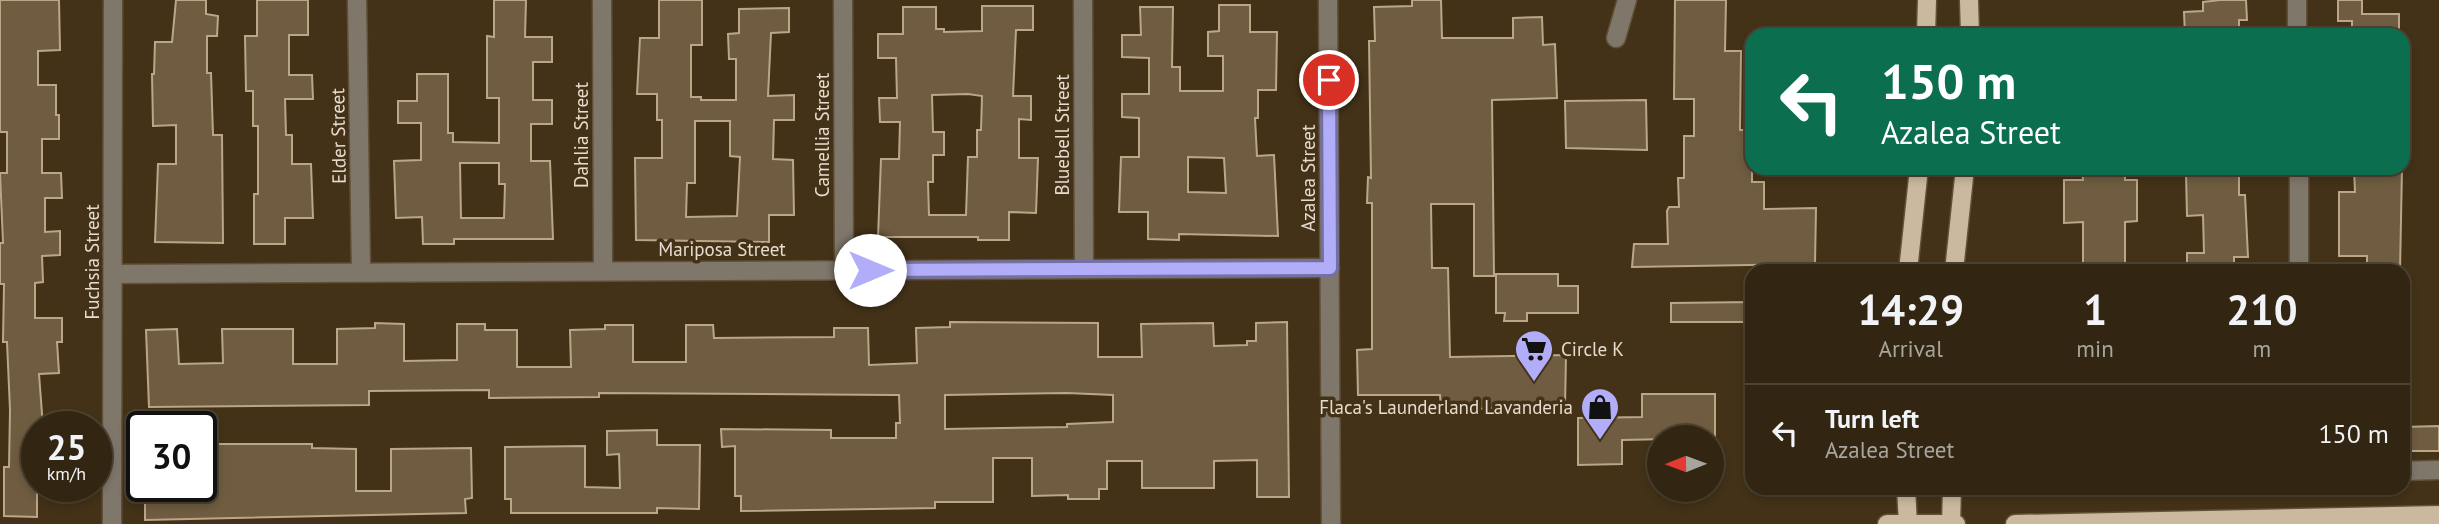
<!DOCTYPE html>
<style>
body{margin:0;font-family:"PT Sans",sans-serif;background:#3a2e1b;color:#f1f3f6;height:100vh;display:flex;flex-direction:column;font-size:26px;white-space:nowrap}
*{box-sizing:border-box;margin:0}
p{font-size:23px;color:#a8a59f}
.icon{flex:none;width:38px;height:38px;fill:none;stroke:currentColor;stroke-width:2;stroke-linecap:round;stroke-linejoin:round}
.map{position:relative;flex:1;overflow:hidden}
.sheet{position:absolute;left:1745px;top:264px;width:665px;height:231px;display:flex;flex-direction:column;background:#322612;border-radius:21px;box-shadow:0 4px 10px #0003,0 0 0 2px #4d4332}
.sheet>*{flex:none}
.top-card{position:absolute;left:1745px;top:28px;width:665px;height:147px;border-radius:21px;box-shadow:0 4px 10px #0003,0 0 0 2px #4d4332;background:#0b6e4f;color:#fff;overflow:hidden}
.needle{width:46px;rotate:269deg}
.fabs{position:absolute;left:1647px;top:425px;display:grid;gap:14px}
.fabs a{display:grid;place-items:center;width:77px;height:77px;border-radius:50%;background:#322612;box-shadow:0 4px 10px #0003,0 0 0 2px #4d4332;font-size:35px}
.speed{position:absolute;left:21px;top:411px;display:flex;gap:14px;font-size:35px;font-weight:700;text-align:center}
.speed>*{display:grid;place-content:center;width:91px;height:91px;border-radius:50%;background:#322612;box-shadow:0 4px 10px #0003,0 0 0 2px #4d4332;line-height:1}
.speed small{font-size:18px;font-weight:400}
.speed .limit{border:4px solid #111;border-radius:10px;background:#fff;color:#111}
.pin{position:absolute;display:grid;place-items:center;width:60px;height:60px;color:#fff;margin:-30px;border:4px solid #fff;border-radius:50%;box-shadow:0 2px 7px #0007}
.me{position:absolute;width:77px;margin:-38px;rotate:90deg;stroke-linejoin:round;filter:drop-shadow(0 0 5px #0008)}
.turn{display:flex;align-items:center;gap:24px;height:147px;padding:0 21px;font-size:32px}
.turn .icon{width:91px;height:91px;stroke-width:2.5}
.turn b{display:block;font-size:49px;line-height:60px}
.eta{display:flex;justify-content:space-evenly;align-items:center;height:119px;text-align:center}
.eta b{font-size:42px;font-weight:800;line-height:49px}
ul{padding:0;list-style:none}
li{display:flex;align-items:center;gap:21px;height:98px;padding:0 21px;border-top:2px solid #4d4332}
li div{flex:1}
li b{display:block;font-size:26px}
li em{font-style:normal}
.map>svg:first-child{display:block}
.building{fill:#6f5c41;stroke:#bba688;stroke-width:2;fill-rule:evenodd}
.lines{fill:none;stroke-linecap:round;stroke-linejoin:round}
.minor-casing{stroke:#605038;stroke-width:21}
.major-casing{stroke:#605038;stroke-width:21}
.minor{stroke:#80776b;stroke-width:18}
.major{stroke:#cab99f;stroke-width:18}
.route-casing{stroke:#7470a2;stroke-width:18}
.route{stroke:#b2adf9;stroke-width:12}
.labels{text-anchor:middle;stroke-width:7;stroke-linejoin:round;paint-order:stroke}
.street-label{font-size:19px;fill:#e6dbcc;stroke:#433218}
.poi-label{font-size:19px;fill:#e6dbcc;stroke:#433218;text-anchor:start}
</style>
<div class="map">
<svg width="2439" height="524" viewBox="0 0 2439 524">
<rect width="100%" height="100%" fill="#433218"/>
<g class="building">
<path d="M0,0H59L60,50L38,51V85H56V115H59V139H42V173H61L62,198H45V232L60,231V255L42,256L43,282L35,283V318H62V342H57L59,373L39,374L43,427H37V517L4,516V467H9L10,410L7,342H3L4,284H0V243H3L0,173H7V132H0Z"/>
<path d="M176,0H206V14L218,16L217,36H207V73H211L213,135H222L223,243L155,242L158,164H176V125L153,126L152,74H154L155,42H172Z"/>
<path d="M257,0H308V35H289V75H312L313,99H285L286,135H292V164H311L313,218H285V244H254V194H258V126H253V91H246L245,36H257Z"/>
<path d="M494,0H526L525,37H552V62H533V100H552V124H531V161H550L553,239H454V244H423L422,217L396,218L394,161L421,160V123H398V101H417V74H448V133H453V142L499,143V98H487V36L494,37ZM460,163H499V184H505L504,218H461Z"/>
<path d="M659,0H702V45H691V97H701V100H736V59H729L728,34L739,33V9L789,8V32L771,33L768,96L794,95V120H774L773,159L793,160L794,215H769V242L636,240L635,158H662V120H657V94H637L640,38H659ZM695,121H730V156L740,157L737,216L686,217L687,183H695Z"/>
<path d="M1412,0H1441L1442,38H1513V18L1542,17L1543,45L1555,44L1557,98L1492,100L1494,276H1474V204H1431L1432,268H1448L1450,357L1566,355L1565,408L1441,409L1440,395H1358L1357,350L1372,349V203H1367L1368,177L1371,178L1369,41H1375L1374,7L1412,6Z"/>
<path d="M1675,0H1726L1725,51H1741L1740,130H1752V182H1764V209L1816,208L1815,264L1632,267L1634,244H1668L1667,211L1669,207H1679L1678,178H1684V136H1694V99H1674Z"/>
<path d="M2220,0H2246L2247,20H2239V35H2185L2184,12L2203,11V2Z"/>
<path d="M2338,0H2362V14H2399V35H2352V21H2338Z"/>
<path d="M1219,5H1250V32H1277L1276,90H1258V118H1255L1257,156L1274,155L1278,236L1179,234V240L1148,239V212H1119L1121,157H1139V118L1122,117V94H1149V58L1122,57V35H1141L1140,7H1173L1172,67H1180V91H1223V56H1208V32L1219,31ZM1188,157L1224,158L1226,193L1188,192Z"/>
<path d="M982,6H1033V30H1016L1013,96H1031V120L1019,119V158H1038L1036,213L1009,212V240H978V237H878L881,159H899L900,122H880L879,98H897L896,58H878V34H903V7H936V29H944V32L982,31ZM968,94L982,96L981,130H977V157H968L966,215H929L928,182H933V155H944V132H933L932,95Z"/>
<path d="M1646,100L1647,150L1566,148L1565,101Z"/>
<path d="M2082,168H2125V180H2137V221L2125,222V271H2083V222L2064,223V180H2083Z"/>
<path d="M2354,168H2402L2400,271H2367V256H2339V192H2355Z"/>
<path d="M2239,172V195H2245L2248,257H2234V271H2187V253H2204L2203,215L2187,216L2186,173Z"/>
<path d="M1496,274H1558V286H1578V313H1527V321H1504L1505,313H1496Z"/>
<path d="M1752,302V322H1671V303Z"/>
<path d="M950,322L1098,323V357H1142L1141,324L1213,323L1214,346L1247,345V341H1256V323L1287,322L1289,497H1257V460L1214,461V488H1142V461H1107V489H1099V499H1068V495L1032,496V458H993V502H935V508L741,511V496H735V446L722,447L721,429L831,430V438H896V423H900L899,395H893L599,393V397L489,398V390L369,391V405L149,407L146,330L177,329L179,364L223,363L222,329H293V364H337V329L375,328V323L404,324V361L457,360V324H485V330H517V367H571L570,330L605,329V325H633V362H686V325H713L714,338L834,337V328H868L869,365L917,363L916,328L950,327ZM1067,393L1113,395V422L1067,424V427L945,429V395Z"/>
<path d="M1642,394H1715V438L1622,440V464L1578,465V418L1642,417Z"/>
<path d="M2439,426V451H2403V427Z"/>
<path d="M657,430V445H700L699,509L657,508V513H511V499H505V447L585,446V487L620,488L619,454L607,455V431Z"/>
<path d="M201,444H312V448L356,449V491H391V449L471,448L472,498L465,499L466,513L145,520V486H201Z"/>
</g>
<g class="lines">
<defs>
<g id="minor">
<path d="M357,0L361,271"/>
<path d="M602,0L603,270"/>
<path d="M843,0L844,269"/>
<path d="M1083,0L1084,269"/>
<path d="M1328,0L1331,524"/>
<path d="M2297,0V35"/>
<path d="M1616,38L1627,0"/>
<path d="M2299,168V271"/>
<path d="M114,274L1330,268"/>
<path d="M2403,471L2439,470"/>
<path d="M112,524L113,0"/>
</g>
<g id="major">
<path d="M1969,0L1970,35"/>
<path d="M1926,35L1927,0"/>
<path d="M1908,271L1919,168"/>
<path d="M1954,271L1965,168"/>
<path d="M1906,488L1908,524"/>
<path d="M1887,524H1956"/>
<path d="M1951,524L1952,488"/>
<path d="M2015,524L2439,515"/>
</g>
</defs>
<use href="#minor" class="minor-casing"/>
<use href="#major" class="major-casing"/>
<use href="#minor" class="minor"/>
<use href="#major" class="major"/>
</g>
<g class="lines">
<defs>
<path id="route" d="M870,270L1330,268L1329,80"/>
</defs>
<use href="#route" class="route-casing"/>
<use href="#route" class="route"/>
</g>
<defs>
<symbol id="supermarket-pin" viewBox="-11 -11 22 30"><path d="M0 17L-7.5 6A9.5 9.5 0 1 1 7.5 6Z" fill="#b2adf9" stroke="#433218"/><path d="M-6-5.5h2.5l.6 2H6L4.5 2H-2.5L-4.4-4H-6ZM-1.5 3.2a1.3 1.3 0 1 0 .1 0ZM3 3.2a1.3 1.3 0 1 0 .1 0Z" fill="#111"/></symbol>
<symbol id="shop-pin" viewBox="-11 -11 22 30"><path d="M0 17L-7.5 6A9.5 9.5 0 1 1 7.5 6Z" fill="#b2adf9" stroke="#433218"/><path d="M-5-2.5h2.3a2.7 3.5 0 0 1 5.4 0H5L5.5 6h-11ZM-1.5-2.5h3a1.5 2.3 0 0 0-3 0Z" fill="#111"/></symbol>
</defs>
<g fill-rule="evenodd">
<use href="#supermarket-pin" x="1512" y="327" width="44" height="60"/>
<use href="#shop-pin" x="1578" y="385" width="44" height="60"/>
</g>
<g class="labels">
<g class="street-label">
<text transform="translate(581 135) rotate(-90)" y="7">Dahlia Street</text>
<text transform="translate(822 135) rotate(-90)" y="7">Camellia Street</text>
<text transform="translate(1062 135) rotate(-90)" y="7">Bluebell Street</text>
<text transform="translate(338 136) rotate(-91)" y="7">Elder Street</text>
<text transform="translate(1308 178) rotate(-90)" y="7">Azalea Street</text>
<text x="722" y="256">Mariposa Street</text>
<text transform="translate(92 262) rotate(-90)" y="7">Fuchsia Street</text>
</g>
<g class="poi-label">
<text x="1561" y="356">Circle K</text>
<text x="1573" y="414" text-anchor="end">Flaca's Launderland Lavanderia</text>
</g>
</g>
</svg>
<div class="fabs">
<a><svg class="needle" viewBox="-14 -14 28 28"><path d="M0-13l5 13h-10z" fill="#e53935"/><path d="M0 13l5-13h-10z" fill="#a8a59f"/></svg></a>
</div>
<div class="speed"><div>25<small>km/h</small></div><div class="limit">30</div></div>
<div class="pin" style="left:1329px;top:80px;background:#d93025"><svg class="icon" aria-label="arrive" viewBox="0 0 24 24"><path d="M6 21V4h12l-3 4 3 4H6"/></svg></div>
<svg class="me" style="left:870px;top:270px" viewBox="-20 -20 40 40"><circle r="19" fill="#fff"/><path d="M0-13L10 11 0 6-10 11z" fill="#b2adf9"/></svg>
<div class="top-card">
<div class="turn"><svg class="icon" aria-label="left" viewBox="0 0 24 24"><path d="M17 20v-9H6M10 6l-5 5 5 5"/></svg><div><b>150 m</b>Azalea Street</div></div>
</div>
<section class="sheet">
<div class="eta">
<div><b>14:29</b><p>Arrival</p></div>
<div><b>1</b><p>min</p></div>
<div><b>210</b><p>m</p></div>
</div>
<ul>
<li><svg class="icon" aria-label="left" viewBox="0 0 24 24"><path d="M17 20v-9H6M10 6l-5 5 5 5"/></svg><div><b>Turn left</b><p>Azalea Street</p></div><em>150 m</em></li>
</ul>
</section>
</div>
